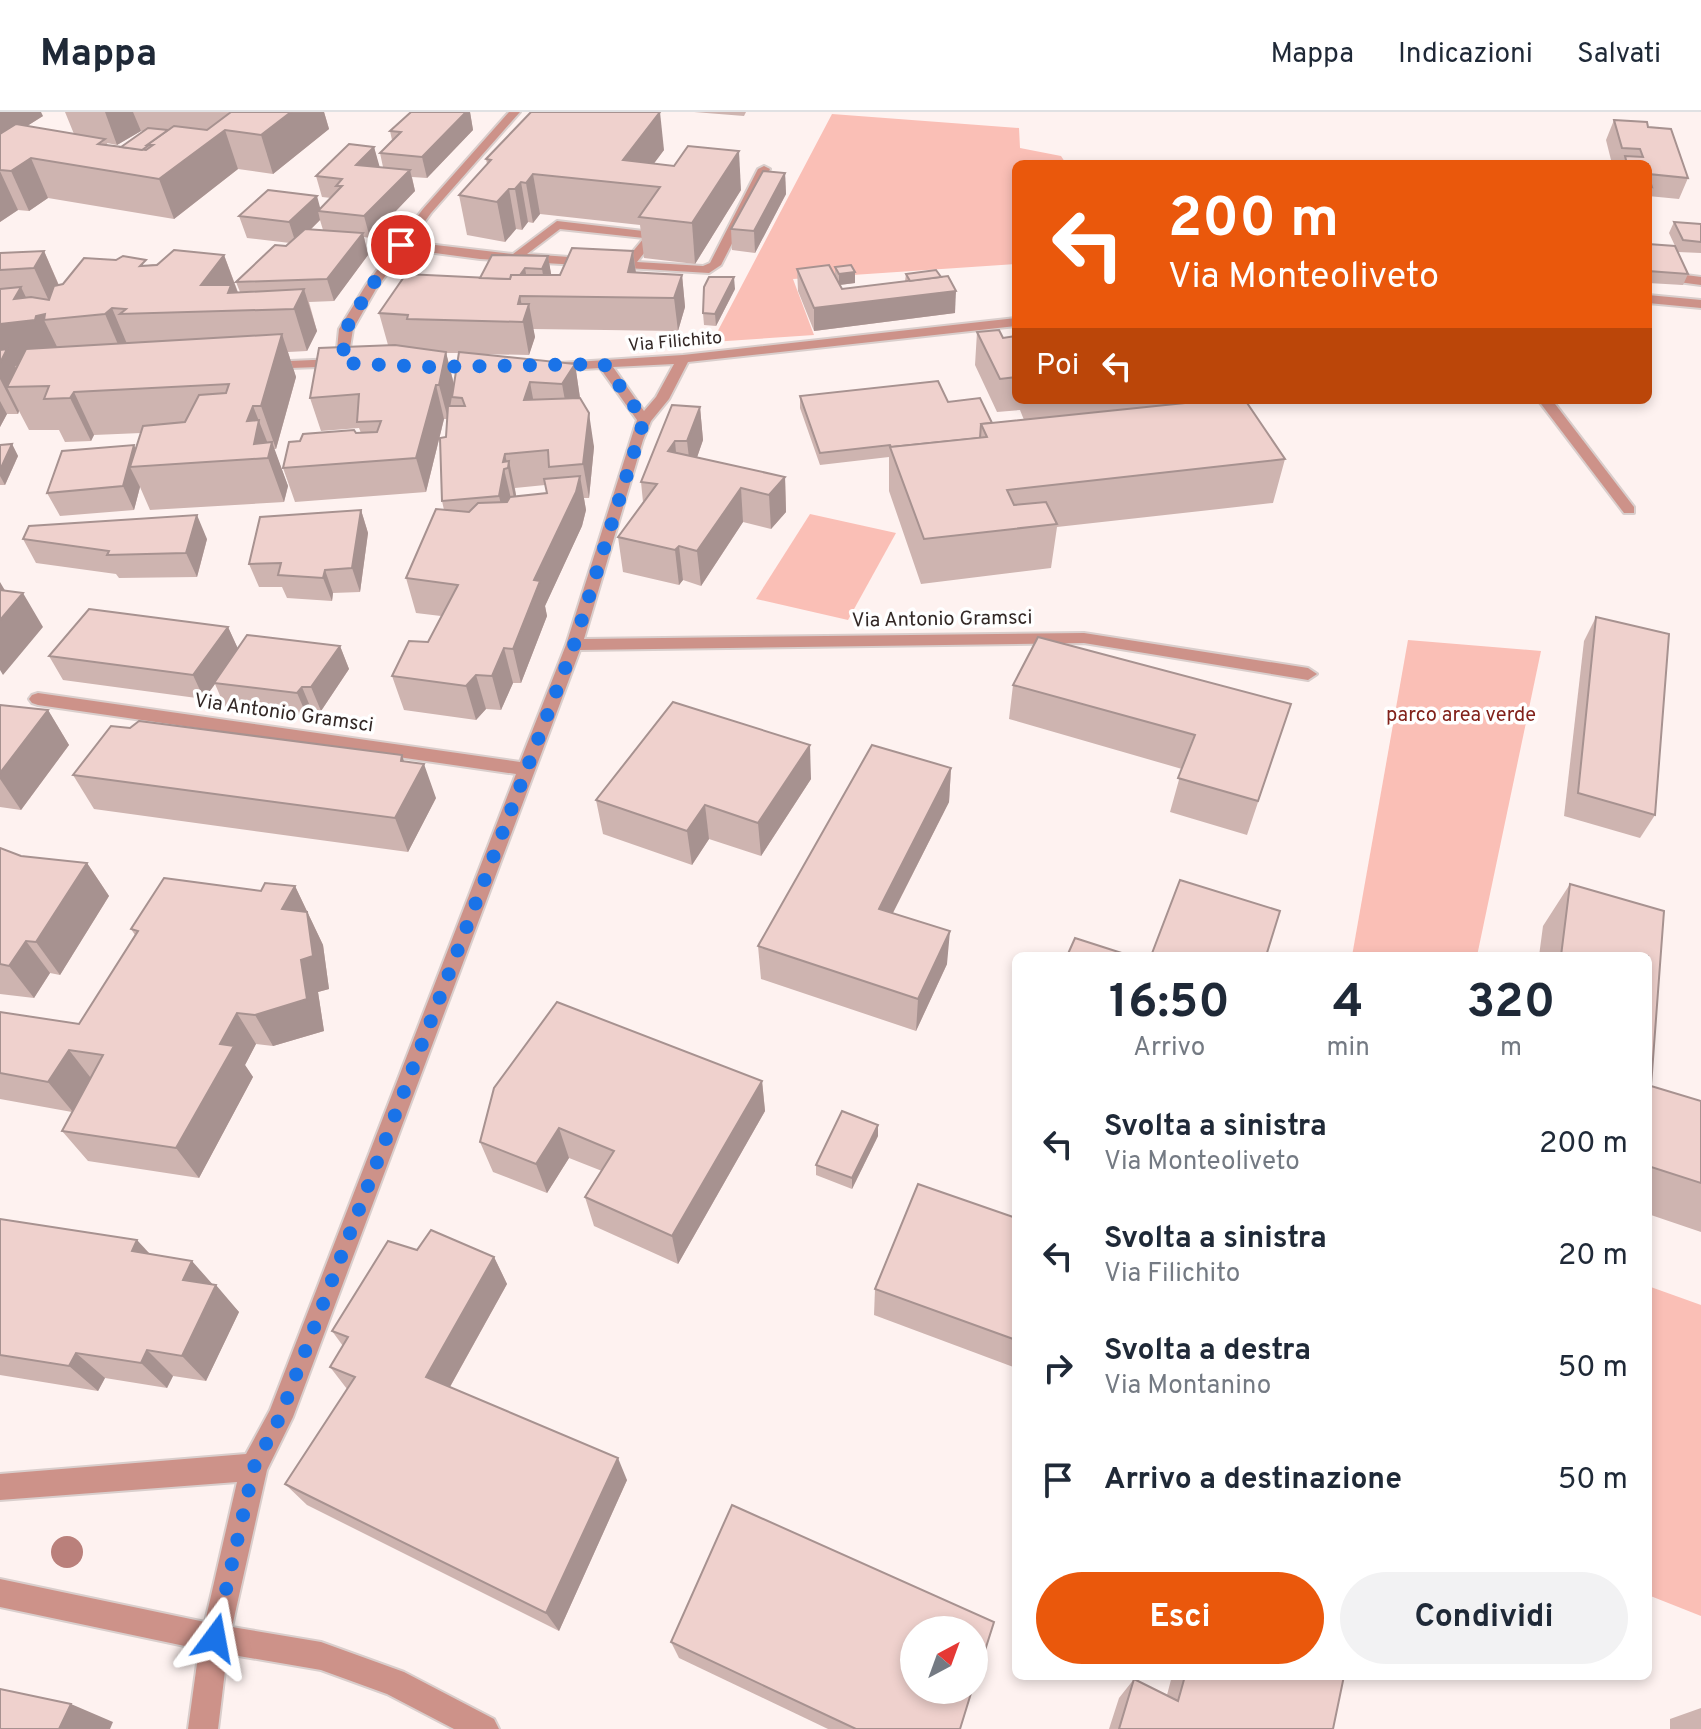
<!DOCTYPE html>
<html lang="it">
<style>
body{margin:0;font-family:Overpass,sans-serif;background:#f2f2f3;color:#1f2937;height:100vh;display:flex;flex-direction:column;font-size:30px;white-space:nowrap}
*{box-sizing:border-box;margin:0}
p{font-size:26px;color:#747a83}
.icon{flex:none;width:44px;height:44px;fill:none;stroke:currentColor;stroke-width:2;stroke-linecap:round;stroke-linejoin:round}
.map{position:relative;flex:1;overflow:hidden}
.details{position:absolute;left:1012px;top:840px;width:640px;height:728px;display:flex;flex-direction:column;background:#fff;border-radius:12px;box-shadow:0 4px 12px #0003}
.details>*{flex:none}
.banner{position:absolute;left:1012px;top:48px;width:640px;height:244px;border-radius:12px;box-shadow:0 4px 12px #0003;background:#ea580c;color:#fff;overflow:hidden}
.needle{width:52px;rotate:41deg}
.controls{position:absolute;left:900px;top:1504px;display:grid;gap:16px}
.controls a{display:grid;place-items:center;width:88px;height:88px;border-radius:50%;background:#fff;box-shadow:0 4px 12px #0003;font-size:40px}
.pin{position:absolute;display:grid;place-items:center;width:68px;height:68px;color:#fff;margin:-34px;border:4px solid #fff;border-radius:50%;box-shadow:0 2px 8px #0007}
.me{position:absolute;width:88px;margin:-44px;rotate:13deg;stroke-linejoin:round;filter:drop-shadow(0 0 6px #0008)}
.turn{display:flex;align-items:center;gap:28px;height:168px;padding:0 24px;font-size:36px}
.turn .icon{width:104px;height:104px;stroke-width:2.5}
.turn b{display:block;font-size:56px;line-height:68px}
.then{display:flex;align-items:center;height:76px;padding:0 24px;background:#0003;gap:16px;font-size:30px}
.eta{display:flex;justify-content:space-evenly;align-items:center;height:136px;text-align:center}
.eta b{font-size:48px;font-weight:700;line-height:56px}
.cta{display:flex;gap:16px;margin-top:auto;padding:16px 24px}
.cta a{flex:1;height:92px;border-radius:48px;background:#ea580c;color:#fff;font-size:32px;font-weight:700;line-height:92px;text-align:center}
.cta a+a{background:#f2f2f3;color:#1f2937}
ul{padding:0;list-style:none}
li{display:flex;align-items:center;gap:24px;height:112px;padding:0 24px}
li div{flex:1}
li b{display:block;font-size:30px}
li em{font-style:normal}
header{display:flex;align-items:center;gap:48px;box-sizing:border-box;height:112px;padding:0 40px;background:#fff;border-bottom:2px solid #e0e1e3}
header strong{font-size:38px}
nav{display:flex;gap:44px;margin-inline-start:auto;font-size:28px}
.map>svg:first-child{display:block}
.green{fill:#fabfb6}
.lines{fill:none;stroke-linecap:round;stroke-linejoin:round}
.minor-casing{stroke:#d9cecc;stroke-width:4}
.minor{fill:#cd9289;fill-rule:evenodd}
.tree{fill:#ba807b}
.wall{fill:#ceb4b0;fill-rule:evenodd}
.shaded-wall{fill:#a79290}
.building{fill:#efd1cd;stroke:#a79290;stroke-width:2}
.route{stroke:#1a73e8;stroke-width:14;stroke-dasharray:0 25.2}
.labels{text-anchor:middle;stroke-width:7;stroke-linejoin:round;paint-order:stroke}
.far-street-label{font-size:18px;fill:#332826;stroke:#fff}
.street-label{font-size:20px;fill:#332826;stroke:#fff}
.park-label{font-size:20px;fill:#82221b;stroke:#fff}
</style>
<header>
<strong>Mappa</strong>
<nav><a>Mappa</a><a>Indicazioni</a><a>Salvati</a></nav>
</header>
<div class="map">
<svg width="1701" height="1617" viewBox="0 0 1701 1617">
<rect width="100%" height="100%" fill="#fef2f0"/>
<g class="green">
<path d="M832,2L1019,16L1020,36L1061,44L1065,50L1016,52V152L793,167L814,223L712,230Z"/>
<path d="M810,402L896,421L848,508L756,487Z"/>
<path d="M1408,528L1541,539L1477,844H1352Z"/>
<path d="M1648,1174L1701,1193V1504L1648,1483Z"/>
</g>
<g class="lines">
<defs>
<g id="minor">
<path d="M509,0H520L431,101L410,130L513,142L557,109L652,120L656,126L637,150L703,154L710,151L758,57L764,54L770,57L721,153L709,161L480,147L405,137L376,177L353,217L347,254L262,257V251L267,250L336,247L339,217L366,173L423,97ZM560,117L644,126L625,149L527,142Z"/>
<path d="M1648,158L1701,165V173L1648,166Z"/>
<path d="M1648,183L1701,188V196L1648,191Z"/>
<path d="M1016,206V214L688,250L669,287L651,309L643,328L584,527L1084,521L1308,556L1317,562L1308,568L1084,531L580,538L293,1305L267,1358L232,1515L321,1530L404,1560L494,1607L499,1617H454L387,1582L321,1558L227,1542L218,1617H188L199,1537L0,1495V1467L205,1510L237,1370L0,1388V1362L246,1342L270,1298L516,662L38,593L32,591L29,587L32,583L38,581L520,650L566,533L637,308L600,256L550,259L545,258V252L683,243ZM674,252L656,285L644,299L613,255Z"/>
<path d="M1538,288H1552L1634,395V401H1624Z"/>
</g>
</defs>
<use href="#minor" class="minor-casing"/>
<use href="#minor" class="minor"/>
</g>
<circle class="tree" cx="67" cy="1440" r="16"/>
<g class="wall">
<path d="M0,0L43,4L27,14L74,22L65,0H324L329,17L273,62L238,57L174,107L48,86L29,99L18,98L0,110ZM141,19L143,20L121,35L108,34L107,31L117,33Z"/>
<path d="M411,0H470L473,18L427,66L412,65L415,79L370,126L364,125L368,143L334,189L309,190L317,219L307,239L288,240L296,265L276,337H274L288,374L284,390L150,398L140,375L134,398L60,404L47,381L136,337L141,321L94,323L91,329L65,330L59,318H29L19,299L18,302H7L0,315V141L44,139L59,173L148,153L224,143L238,180H240L236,170L290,131L247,126L239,104L320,96L331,86L322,85L316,64L374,35L379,55H383L380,41L392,28L390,19ZM320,108L323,118L311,117Z"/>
<path d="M694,0H746L744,4Z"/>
<path d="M1614,8L1648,15L1688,66L1679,87L1648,84V52H1612L1606,28Z"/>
<path d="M664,38L654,51L741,78L695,152L644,146L640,113L540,102L533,111L528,110L522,118L516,117L505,130L467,123L459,83L487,52L486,47Z"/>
<path d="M785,61L786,82L755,141L732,138L731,117Z"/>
<path d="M1674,110L1701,112V141L1678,140L1688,162L1683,173L1648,171V132L1675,134L1669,121Z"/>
<path d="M633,139L636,160L682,163L685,195L678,219L533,217L535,225L529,243L478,242L575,252L580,286L594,335L589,386H584L586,398L582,414L545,494L547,504L521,571H513L501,598L486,597L476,608L404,598L392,564L428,530L441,504L416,501L406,466L444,398L442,389L447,307H444L426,380L295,390L283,356L356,321H361L359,316L321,319L310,286L388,233L379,201L480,166L548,144L551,163H560ZM446,241H459L454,272ZM545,373L547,381L516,384L515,376Z"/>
<path d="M835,155L855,171L840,173L842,177L905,169L906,162L955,201L814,219L798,179L797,157L835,164Z"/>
<path d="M735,177L716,214L704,213L703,201Z"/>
<path d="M977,220L1003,226L1016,224V288H1245L1285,347L1273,391L1057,415L1051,456L921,472L889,379V345L820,353L800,296V284L948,290L992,311L1024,308L1020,298L997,300L975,253Z"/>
<path d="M700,295L703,328L697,345L785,365L786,400L771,417L743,410L701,474L683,468L679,473L623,460L618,425L643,390L641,370Z"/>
<path d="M12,332L18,344L5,373H0V333Z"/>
<path d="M361,398L368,421L360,480L333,481L332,489L287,486L282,475H259L249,452Z"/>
<path d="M23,427H207L197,465L119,466L116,462L36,451Z"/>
<path d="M1596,505L1655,703L1640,726L1564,704L1584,529Z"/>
<path d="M228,515L238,537L340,534L349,557L321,599H312L307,604L225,595L215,572L204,587L63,568L49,544Z"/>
<path d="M1013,573L1291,592L1247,723L1170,700L1182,657L1009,607Z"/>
<path d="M0,593L48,598L69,633L21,698L0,695Z"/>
<path d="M951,656L949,690L893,801L947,852L916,919L761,867L758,834Z"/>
<path d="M73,663L436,686L408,740L94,697Z"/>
<path d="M811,667L761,744L709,727L692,753L603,722L596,688Z"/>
<path d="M0,736L21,744L87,751L109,784L60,863L50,861L34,886L0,882Z"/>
<path d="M1570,772L1664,799L1651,974L1701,989V1120L1648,1102V844H1539L1543,814Z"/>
<path d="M295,774L323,833L329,877L318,880L324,919L273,934L256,932L245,953L253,965L199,1066L88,1049L62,1019L72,1000L0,987V900L79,912L135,823L131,817L261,779Z"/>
<path d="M762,969L765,999L678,1152L594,1114L585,1085L602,1059L569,1046L547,1081L493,1060L480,1030Z"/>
<path d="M878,1024L852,1077L816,1063V1053Z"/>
<path d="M1016,1106V1256L874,1203L875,1177Z"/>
<path d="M0,1107L149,1142L212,1172L239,1200L206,1269L173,1264L167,1276L105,1266L98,1279L0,1263Z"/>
<path d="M417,1138L494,1145L507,1172L450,1275L627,1368L559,1519L307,1393L285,1372L347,1277L330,1255L343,1234L332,1219Z"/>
<path d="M671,1530L960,1617H828L679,1546Z"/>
<path d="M1172,1564H1344L1333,1617H1109L1119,1586L1134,1567L1167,1583Z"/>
<path d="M1701,1596V1617H1670V1607Z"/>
</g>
<g class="shaded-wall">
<path d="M0,0H41L43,4L0,31Z"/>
<path d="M105,0H133L141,19L117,33Z"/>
<path d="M291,0H324L329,17L273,62L261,23Z"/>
<path d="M466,0H470L473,18L427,66L422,45Z"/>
<path d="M660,0L664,38L638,73L623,48Z"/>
<path d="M225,18L238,57L174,107L159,67Z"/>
<path d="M374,35L380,56L356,53Z"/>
<path d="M739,39L741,78L695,152L692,111Z"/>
<path d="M31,46L48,86L29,99L11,59Z"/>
<path d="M410,58L415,79L370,126L364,104Z"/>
<path d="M0,59L18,98L0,110Z"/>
<path d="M785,61L786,82L755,141L754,119Z"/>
<path d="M533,62L540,102L533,111L526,71Z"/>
<path d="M521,70L528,110L522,118L515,77Z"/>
<path d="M509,77L516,117L505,130L497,90Z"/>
<path d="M317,84L321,99H318L320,108L296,132L289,110Z"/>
<path d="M363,121L368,143L334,189L327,167Z"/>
<path d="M44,139L62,181L53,198L34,156Z"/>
<path d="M633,139L637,171L628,160Z"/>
<path d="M224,143L239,184L201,173Z"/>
<path d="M548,144L552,167L546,180L542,157Z"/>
<path d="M525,156L529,179L520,184L524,205L529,192L535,225L529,243L523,210L513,173Z"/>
<path d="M855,160V171L839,173V162Z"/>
<path d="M682,163L685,195L678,219L674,186Z"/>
<path d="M734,165L735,177L716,214L715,202Z"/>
<path d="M21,175L36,206V204L45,202L44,208L62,245L55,250L15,254L26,275H7L19,299L18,302L0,267V212Z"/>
<path d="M304,177L317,219L307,239L294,197Z"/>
<path d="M956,179L955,201L814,219V196Z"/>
<path d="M112,196L130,239L123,244L105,202Z"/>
<path d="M282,222L296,265L276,337L261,294Z"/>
<path d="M446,240L454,273L448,307L439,273Z"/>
<path d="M575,252L580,286L568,305L562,272Z"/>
<path d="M530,270L536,303L524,288Z"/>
<path d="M436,273L444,307L426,380L416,346Z"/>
<path d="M74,280L94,323L91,329L70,286Z"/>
<path d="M0,289L7,302L0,315Z"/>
<path d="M253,294L270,337L272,330L288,374L284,390L268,346L260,347L247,309Z"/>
<path d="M700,295L703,328L691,363L687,329Z"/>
<path d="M589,301L594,335L589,386L583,352Z"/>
<path d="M675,329L678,363L668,339Z"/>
<path d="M12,332L18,344L5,373L0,364V358Z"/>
<path d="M134,333L143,354L130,355L140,375L134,398L123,374Z"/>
<path d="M505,342L508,355L509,349L516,383L515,391L508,356L503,350Z"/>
<path d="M504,357L512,391L507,419L499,384Z"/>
<path d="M580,364L586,398L582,414L545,494L547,504L521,571L513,537L534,468Z"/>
<path d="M785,365L786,400L771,417L769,383Z"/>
<path d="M741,376L743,410L701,474L697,439Z"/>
<path d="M361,398L368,421L360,480L352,456Z"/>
<path d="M197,403L207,427L197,465L186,441Z"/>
<path d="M679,434L683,468L679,473L675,438Z"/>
<path d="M325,458L333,481L332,489L323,466Z"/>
<path d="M0,470L13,492L23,481L43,515L3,563L0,558Z"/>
<path d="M228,515L239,539L204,587L193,563Z"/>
<path d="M340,534L349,557L321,599L311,575Z"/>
<path d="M504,536L513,571L501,598L492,564Z"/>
<path d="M476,563L486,597L476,608L466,574Z"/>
<path d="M302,575L312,599L307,604L297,581Z"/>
<path d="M48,598L69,633L21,698L0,667V661Z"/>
<path d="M810,633L811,667L761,744L758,711Z"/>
<path d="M402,643L412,674L424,652L436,686L408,740L395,706Z"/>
<path d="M951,656L949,690L878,830L879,797Z"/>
<path d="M705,693L709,727L692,753L687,719Z"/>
<path d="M87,751L109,784L60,863L36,830Z"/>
<path d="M295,774L323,833L329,877L318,880L324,919L273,934L255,903L301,848L282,797Z"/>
<path d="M950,819L947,852L916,919L918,887Z"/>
<path d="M26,829L50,861L34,886L9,854Z"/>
<path d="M237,901L256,932L245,953L253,965L199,1066L176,1036L220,932Z"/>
<path d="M69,938L94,970L73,1000L48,970Z"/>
<path d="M762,969L765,999L678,1152L672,1124Z"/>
<path d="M878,1013V1024L852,1077V1066Z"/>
<path d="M559,1016L569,1046L547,1081L536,1052Z"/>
<path d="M137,1128L162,1155L132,1139Z"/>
<path d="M494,1145L507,1172L442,1289L426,1265Z"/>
<path d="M192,1149L215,1175L216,1173L239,1200L206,1269L182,1244L183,1168Z"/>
<path d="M147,1238L173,1264L167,1276L141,1251Z"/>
<path d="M76,1241L105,1266L98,1279L69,1254Z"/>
<path d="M618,1346L627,1368L559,1519L546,1501Z"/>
<path d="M71,1592L113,1610L110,1617H59Z"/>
</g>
<g class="building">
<path d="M231,0H291L261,23L225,18L159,67L31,46L11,59L0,58V22L16,12L105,27L98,32L146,38L153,33H147L174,14L207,18Z"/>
<path d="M411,0H466L422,45L380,41L401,20L390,19Z"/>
<path d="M531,0H660L623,48L674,54L688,34L739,39L692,111L639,105L660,75L533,62L526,71L521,70L515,77H509L497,90L459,83L491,48L486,47Z"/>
<path d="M1614,8L1647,10L1648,15L1671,17L1688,66L1648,62L1652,75L1648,74V52H1627L1625,44L1643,45L1640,37L1622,36Z"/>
<path d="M148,16L168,18L147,33H149L142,38L121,35Z"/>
<path d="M349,32L374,35L356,53L410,58L364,104L318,99L342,74H336L342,67L316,64Z"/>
<path d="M763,59L785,61L754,119L731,117Z"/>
<path d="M268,78L317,84L289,110L239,104Z"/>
<path d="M1674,110L1701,112V130L1683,128Z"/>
<path d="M305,117L363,121L327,167L236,170L275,133L286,134Z"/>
<path d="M1648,132L1675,134L1688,162L1648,159Z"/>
<path d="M572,136L633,139L628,160L682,163L674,186L520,184L518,192H529L523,210L407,207L408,203L379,201L406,162L510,167L511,163H560Z"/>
<path d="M174,138L224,143L201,173H231L228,181L304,177L294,197L120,202L126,197L112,196L105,202L44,208L45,202L36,204L35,208L0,212V177L21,175L14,187L31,185L49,188L54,174L63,172L84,146L116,148L123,144L146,148L140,154L157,153Z"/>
<path d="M44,139L34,156L0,158V141Z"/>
<path d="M492,143L548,144L542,157L525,156L520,163H511L510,167L480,166Z"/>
<path d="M829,153L842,177L948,164L956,179L814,196L797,157Z"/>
<path d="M851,153L855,160L839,162L835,155Z"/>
<path d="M936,158L941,165L910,169L906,162Z"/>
<path d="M709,165H734L715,202L703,201L704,175Z"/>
<path d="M999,218L1003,226L1016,224V265L1000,267L977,220Z"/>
<path d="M282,222L261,294H253L247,309L259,308L254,332L272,330L268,346L130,355L143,314L185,310L199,283L226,281L229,272L74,280L70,286L44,287L49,274L7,275L26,237Z"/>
<path d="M395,233L446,240L439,273H436L416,346L283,356L289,330L300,329L303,322L354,318L356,321L377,320L381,309L357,310L359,282L310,286L319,236Z"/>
<path d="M7,237L0,251V238Z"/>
<path d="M459,240L575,252L562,272L530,270L524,288L580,286L589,301L583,352L549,355L548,338L505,342L503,350L509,349L508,356L504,357L499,384L442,389L440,326L446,325L448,294H465L462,286L452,285Z"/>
<path d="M938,269L948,290L980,286L992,311L981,312L980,326L891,335L890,333L820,341L800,284Z"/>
<path d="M1214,288H1245L1285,347L1007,378L1014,393L1046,390L1057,412L924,427L890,335L987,325L981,312Z"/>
<path d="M672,293L700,295L687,329H675L668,339L785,365L769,383L741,376L697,439L679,434L675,438L618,425L657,372L641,370Z"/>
<path d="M12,332L0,358V333Z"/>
<path d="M134,333L123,374L47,381L62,339Z"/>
<path d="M580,364L576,380L534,468L540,469L513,537L504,536L492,564L476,563L466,574L392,564L409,529L428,530L458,473L406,466L436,397L469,400L478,391L507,390L510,385L547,381L544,367Z"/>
<path d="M361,398L352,456L325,458L323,466L278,463L281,451L249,452L260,405Z"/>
<path d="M197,403L186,441L107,443L109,439L23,427L29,414Z"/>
<path d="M0,478L23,481L0,508Z"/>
<path d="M89,497L228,515L193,563L49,544Z"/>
<path d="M1596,505L1669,522L1655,703L1578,681Z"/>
<path d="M247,523L340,534L311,575H302L297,581L214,571Z"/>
<path d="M1038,525L1291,592L1258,689L1178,666L1195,623L1013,573Z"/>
<path d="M673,590L810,633L758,711L705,693L687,719L596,688Z"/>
<path d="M0,593L48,598L0,661Z"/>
<path d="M139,609L402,643L401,649L424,652L395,706L73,663L111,614L130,616Z"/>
<path d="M872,633L951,656L879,797L950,819L918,887L758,834Z"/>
<path d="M0,736L21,744L87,751L36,830L26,829L9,854L0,852Z"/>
<path d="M164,766L261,779L265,771L295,774L282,797L307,800L313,844L301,848L307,887L255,903L237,901L220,932L234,934L176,1036L62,1019L103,943L69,938L48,970L0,961V900L79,912L138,819L131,817Z"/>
<path d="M1180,768L1280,799L1266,844H1151Z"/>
<path d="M1570,772L1664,799L1651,974L1701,989V1071L1648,1054V844H1561Z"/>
<path d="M1075,826L1131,844H1067Z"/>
<path d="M557,890L762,969L672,1124L585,1085L614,1039L559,1016L536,1052L480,1030L494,976Z"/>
<path d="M842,999L878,1013L852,1066L816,1053Z"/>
<path d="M918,1072L1016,1106V1228L875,1177Z"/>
<path d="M0,1107L137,1128L132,1139L192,1149L183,1168L216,1173L182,1244L147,1238L141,1251L76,1241L69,1254L0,1243Z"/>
<path d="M431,1118L494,1145L426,1265L618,1346L546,1501L285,1372L355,1265L330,1255L348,1225L332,1219L388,1129L417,1138Z"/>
<path d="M732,1393L994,1510L974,1573V1518H914V1578H972L960,1617H856L671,1530Z"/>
<path d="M1185,1564H1344L1333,1617H1119L1134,1567L1178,1589Z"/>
<path d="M0,1577L71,1592L59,1617H0Z"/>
</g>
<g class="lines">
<path class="route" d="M215,1526L254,1355L280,1305L574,533L644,308L604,252L431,255L342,251L346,217L370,176L401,133"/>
</g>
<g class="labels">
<g class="far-street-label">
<text transform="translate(675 229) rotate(-5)" y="6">Via Filichito</text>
</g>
<g class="street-label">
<text transform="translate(942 506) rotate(-1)" y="7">Via Antonio Gramsci</text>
<text transform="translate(284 600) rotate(8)" y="7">Via Antonio Gramsci</text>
</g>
<g class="park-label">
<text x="1461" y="609">parco area verde</text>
</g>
</g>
</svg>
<div class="controls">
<a><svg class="needle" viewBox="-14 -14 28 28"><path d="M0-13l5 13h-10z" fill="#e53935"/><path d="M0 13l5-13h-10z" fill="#747a83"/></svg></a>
</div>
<div class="pin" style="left:401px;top:133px;background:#d93025"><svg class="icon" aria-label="arrive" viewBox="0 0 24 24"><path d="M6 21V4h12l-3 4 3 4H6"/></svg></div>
<svg class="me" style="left:215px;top:1526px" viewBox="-20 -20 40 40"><path d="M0-17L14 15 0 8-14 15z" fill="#1a73e8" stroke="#fff" stroke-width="4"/></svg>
<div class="banner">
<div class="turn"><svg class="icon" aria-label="left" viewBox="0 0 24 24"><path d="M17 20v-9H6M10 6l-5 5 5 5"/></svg><div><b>200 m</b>Via Monteoliveto</div></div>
<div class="then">Poi<svg class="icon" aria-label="left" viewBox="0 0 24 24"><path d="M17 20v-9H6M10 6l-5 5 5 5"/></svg></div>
</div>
<section class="details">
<div class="eta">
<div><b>16:50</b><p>Arrivo</p></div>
<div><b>4</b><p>min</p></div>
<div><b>320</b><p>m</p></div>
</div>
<ul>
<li><svg class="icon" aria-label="left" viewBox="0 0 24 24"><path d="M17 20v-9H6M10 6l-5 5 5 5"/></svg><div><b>Svolta a sinistra</b><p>Via Monteoliveto</p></div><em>200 m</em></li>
<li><svg class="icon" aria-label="left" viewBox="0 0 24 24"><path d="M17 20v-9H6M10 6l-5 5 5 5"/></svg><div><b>Svolta a sinistra</b><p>Via Filichito</p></div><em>20 m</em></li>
<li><svg class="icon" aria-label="right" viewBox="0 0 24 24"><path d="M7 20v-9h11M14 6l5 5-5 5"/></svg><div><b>Svolta a destra</b><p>Via Montanino</p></div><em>50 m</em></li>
<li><svg class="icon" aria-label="arrive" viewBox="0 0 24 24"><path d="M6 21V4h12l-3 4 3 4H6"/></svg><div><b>Arrivo a destinazione</b></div><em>50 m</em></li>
</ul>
<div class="cta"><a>Esci</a><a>Condividi</a></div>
</section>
</div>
